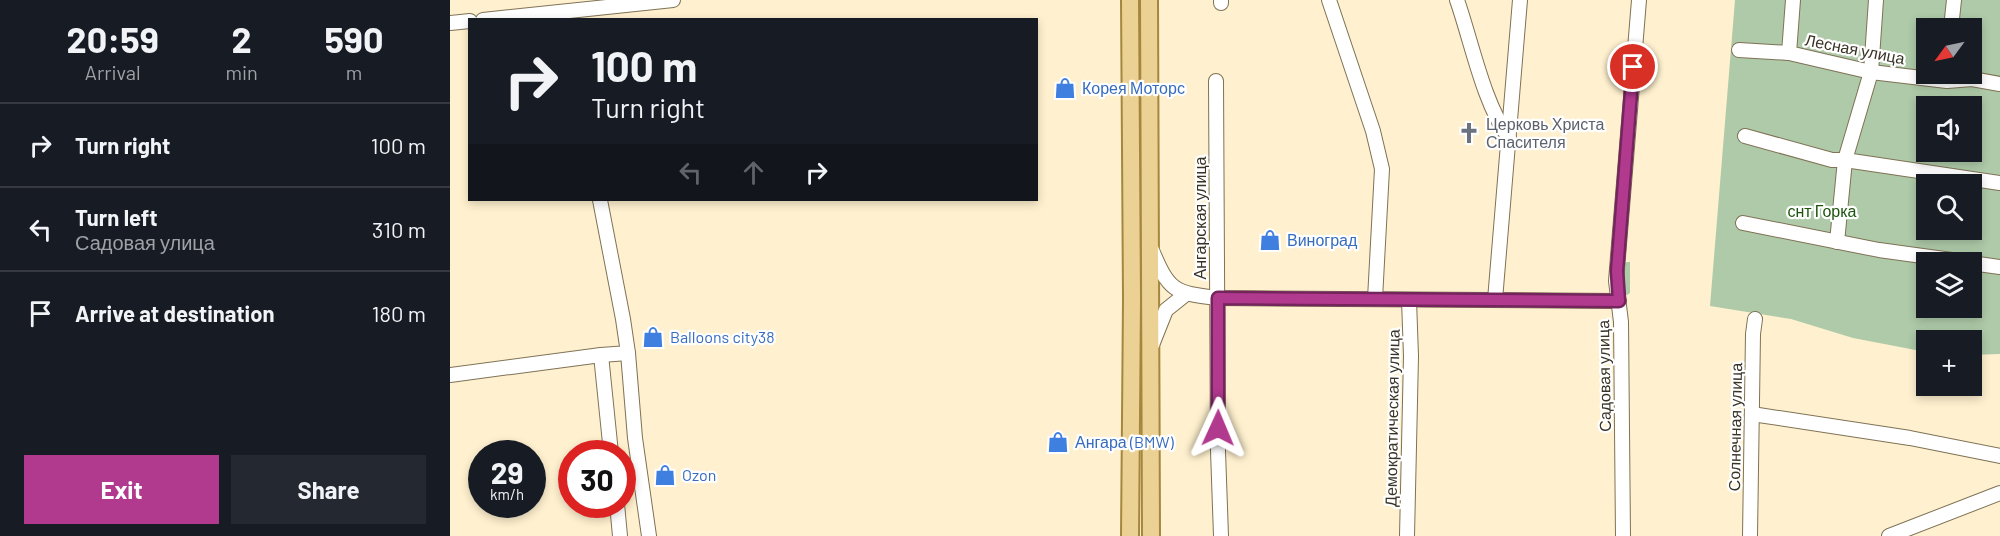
<!DOCTYPE html>
<meta charset="utf-8">
<style>
body{margin:0;font-family:Barlow,sans-serif;background:#242831;color:#f1f3f6;height:100vh;display:flex;flex-direction:column;font-size:22px;white-space:nowrap}
*{box-sizing:border-box;margin:0}
p{font-size:20px;color:#9ea1a6}
.icon{flex:none;width:33px;height:33px;fill:none;stroke:currentColor;stroke-width:2;stroke-linecap:round;stroke-linejoin:round}
.map{position:relative;flex:1;overflow:hidden}
.panel{display:flex;flex-direction:column;background:#171b24;width:450px}
.panel>*{flex:none}
.top-card{position:absolute;left:18px;top:18px;width:570px;height:183px;border-radius:0px;box-shadow:0 3px 9px #0003;background:#171b24;color:#f1f3f6;overflow:hidden}
.needle{width:39px;rotate:237deg}
.fabs{position:absolute;left:1466px;top:18px;display:grid;gap:12px}
.fabs a{display:grid;place-items:center;width:66px;height:66px;border-radius:0px;background:#171b24;box-shadow:0 3px 9px #0003;font-size:30px}
.speed{position:absolute;left:18px;top:440px;display:flex;gap:12px;font-size:30px;font-weight:700;text-align:center}
.speed>*{display:grid;place-content:center;width:78px;height:78px;border-radius:50%;background:#171b24;box-shadow:0 3px 9px #0003;line-height:1}
.speed small{font-size:15px;font-weight:400}
.speed .limit{border:9px solid #d22;background:#fff;color:#111}
.pin{position:absolute;display:grid;place-items:center;width:51px;height:51px;color:#fff;margin:-26px;border:3px solid #fff;border-radius:50%;box-shadow:0 2px 6px #0007}
.me{position:absolute;width:66px;margin:-33px;rotate:1deg;stroke-linejoin:round;filter:drop-shadow(0 0 4px #0008)}
.turn{display:flex;align-items:center;gap:21px;height:126px;padding:0 24px;font-size:27px}
.turn .icon{width:78px;height:78px;stroke-width:2.5}
.turn b{display:block;font-size:42px;line-height:51px}
.lanes{display:flex;align-items:center;height:57px;padding:0 24px;background:#0003;justify-content:center;gap:30px;direction:ltr}
.lanes .off{opacity:.35}
.eta{display:flex;justify-content:space-evenly;align-items:center;height:102px;text-align:center}
.eta b{font-size:36px;font-weight:700;line-height:42px}
.primary-button{display:flex;gap:12px;margin-top:auto;padding:12px 24px}
.primary-button a{flex:1;height:69px;border-radius:0px;background:#b1398e;color:#fff;font-size:24px;font-weight:700;line-height:69px;text-align:center}
.primary-button a+a{background:#242831;color:#f1f3f6}
ul{padding:0;list-style:none}
li{display:flex;align-items:center;gap:18px;height:84px;padding:0 24px;border-top:2px solid #363941}
li div{flex:1}
li b{display:block;font-size:22px}
li em{font-style:normal}
main{display:flex;flex:1;min-height:0}
.map>svg:first-child{display:block}
.green{fill:#aecaa8;fill-rule:evenodd}
.lines{fill:none;stroke-linecap:round;stroke-linejoin:round}
.minor-casing{stroke:#7f7255;stroke-width:16}
.major-casing{stroke:#a4863f;stroke-width:20}
.minor{stroke:#fff;stroke-width:14}
.major{stroke:#ebd194;stroke-width:16}
.route-casing{stroke:#73255c;stroke-width:15}
.route{stroke:#b1398e;stroke-width:10}
.labels{text-anchor:middle;stroke-width:4.5;stroke-linejoin:round;paint-order:stroke}
.street-label{font-size:16px;fill:#393326;stroke:#fff}
.shop-label{font-size:16px;fill:#366cbe;stroke:#fff;text-anchor:start}
.worship-label{font-size:16px;fill:#5b616d;stroke:#fff;text-anchor:start}
.park-label{font-size:16px;fill:#1d540d;stroke:#fff}
</style>
<main>
<section class="panel">
<div class="eta">
<div><b>20:59</b><p>Arrival</p></div>
<div><b>2</b><p>min</p></div>
<div><b>590</b><p>m</p></div>
</div>
<ul>
<li><svg class="icon" aria-label="right" viewBox="0 0 24 24"><path d="M7 20v-9h11M14 6l5 5-5 5"/></svg><div><b>Turn right</b></div><em>100 m</em></li>
<li><svg class="icon" aria-label="left" viewBox="0 0 24 24"><path d="M17 20v-9H6M10 6l-5 5 5 5"/></svg><div><b>Turn left</b><p>Садовая улица</p></div><em>310 m</em></li>
<li><svg class="icon" aria-label="arrive" viewBox="0 0 24 24"><path d="M6 21V4h12l-3 4 3 4H6"/></svg><div><b>Arrive at destination</b></div><em>180 m</em></li>
</ul>
<div class="primary-button"><a>Exit</a><a>Share</a></div>
</section>
<div class="map">
<svg width="1550" height="536" viewBox="0 0 1550 536">
<rect width="100%" height="100%" fill="#fff1cf"/>
<g class="green">
<path d="M1285,0H1550V354L1521,355V340H1476V352L1403,338L1341,319L1260,306ZM1476,28H1521V74H1476ZM1476,106H1521V152H1476ZM1476,184H1521V230H1476ZM1476,262H1521V308H1476Z"/>
<path d="M1177,262H1180V293L1177,295L1173,293L1174,264Z"/>
</g>
<g class="lines">
<defs>
<g id="minor">
<path d="M879,0L923,131L932,169L925,299"/>
<path d="M1007,0C1022,43 1033,102 1059,138"/>
<path d="M771,3V0"/>
<path d="M33,20L223,0"/>
<path d="M0,23L20,21"/>
<path d="M1501,28L1504,0"/>
<path d="M1289,50L1339,53L1421,72L1497,81L1522,79L1550,84"/>
<path d="M1339,53L1343,0"/>
<path d="M766,81L768,451L771,536"/>
<path d="M1295,136L1382,160H1395L1550,183"/>
<path d="M150,200L173,319L178,353L151,355"/>
<path d="M1293,223L1429,250L1516,262"/>
<path d="M1387,242L1395,160L1421,72L1426,0"/>
<path d="M701,248C719,291 723,293 768,298L1169,301"/>
<path d="M1521,263L1550,267"/>
<path d="M1045,300L1070,0"/>
<path d="M702,345L716,310L736,294"/>
<path d="M178,353L185,438L199,536"/>
<path d="M0,375L151,355L161,453"/>
<path d="M1302,414L1460,438L1550,456"/>
<path d="M167,504L170,536"/>
<path d="M957,536L961,356L959,300"/>
<path d="M1173,536L1171,322L1166,281L1189,0"/>
<path d="M1300,536L1303,334L1305,319"/>
<path d="M1439,536L1550,493"/>
</g>
<g id="major">
<path d="M680,0L682,299L680,536"/>
<path d="M699,0L701,536"/>
</g>
</defs>
<use href="#minor" class="minor-casing"/>
<use href="#major" class="major-casing"/>
<use href="#minor" class="minor"/>
<use href="#major" class="major"/>
</g>
<g class="lines">
<defs>
<path id="route" d="M768,428V298L1169,301L1167,271L1183,67"/>
</defs>
<use href="#route" class="route-casing"/>
<use href="#route" class="route"/>
</g>
<defs>
<symbol id="shop-bare" viewBox="-9 -9 18 18"><path d="M-5-2.5h2.3a2.7 3.5 0 0 1 5.4 0H5L5.5 6h-11ZM-1.5-2.5h3a1.5 2.3 0 0 0-3 0Z" fill="#3f7fe0" stroke="#fff" stroke-width="2.5" paint-order="stroke"/></symbol>
<symbol id="church-bare" viewBox="-9 -9 18 18"><path d="M-1.2-6h2.4v3.5h3.3v2.4h-3.3V6h-2.4V-.1h-3.3v-2.4h3.3Z" fill="#6b7280" stroke="#fff" stroke-width="2.5" paint-order="stroke"/></symbol>
</defs>
<g fill-rule="evenodd">
<use href="#shop-bare" x="600" y="73" width="30" height="30"/>
<use href="#church-bare" x="1004" y="118" width="30" height="30"/>
<use href="#shop-bare" x="805" y="225" width="30" height="30"/>
<use href="#shop-bare" x="188" y="322" width="30" height="30"/>
<use href="#shop-bare" x="593" y="427" width="30" height="30"/>
<use href="#shop-bare" x="200" y="460" width="30" height="30"/>
</g>
<g class="labels">
<g class="street-label">
<text transform="translate(1405 49) rotate(11)" y="6">Лесная улица</text>
<text transform="translate(750 218) rotate(-90)" y="6">Ангарская улица</text>
<text transform="translate(1154 376) rotate(-91)" y="6">Садовая улица</text>
<text transform="translate(942 418) rotate(-89)" y="6">Демократическая улица</text>
<text transform="translate(1285 427) rotate(-89)" y="6">Солнечная улица</text>
</g>
<g class="shop-label">
<text x="632" y="94">Корея Моторс</text>
<text x="837" y="246">Виноград</text>
<text x="220" y="343">Balloons city38</text>
<text x="625" y="448">Ангара (BMW)</text>
<text x="232" y="481">Ozon</text>
</g>
<g class="worship-label">
<text x="1036" y="130">Церковь Христа<tspan x="1036" dy="18">Спасителя</tspan></text>
</g>
<g class="park-label">
<text x="1372" y="217">снт Горка</text>
</g>
</g>
</svg>
<div class="fabs">
<a><svg class="needle" viewBox="-14 -14 28 28"><path d="M0-13l5 13h-10z" fill="#e53935"/><path d="M0 13l5-13h-10z" fill="#9ea1a6"/></svg></a>
<a><svg class="icon" aria-label="sound" viewBox="0 0 24 24"><path d="M4 9h4l5-4v14l-5-4H4zM17 9q2 3 0 6"/></svg></a>
<a><svg class="icon" aria-label="search" viewBox="0 0 24 24"><circle cx="10" cy="10" r="6"/><path d="M15 15l6 6"/></svg></a>
<a><svg class="icon" aria-label="layers" viewBox="0 0 24 24"><path d="M12 4l9 5-9 5-9-5zM3 14l9 5 9-5"/></svg></a>
<a>+</a>
</div>
<div class="speed"><div>29<small>km/h</small></div><div class="limit">30</div></div>
<div class="pin" style="left:1183px;top:67px;background:#d93025"><svg class="icon" aria-label="arrive" viewBox="0 0 24 24"><path d="M6 21V4h12l-3 4 3 4H6"/></svg></div>
<svg class="me" style="left:768px;top:428px" viewBox="-20 -20 40 40"><path d="M0-17L14 15 0 8-14 15z" fill="#b1398e" stroke="#fff" stroke-width="4"/></svg>
<div class="top-card">
<div class="turn"><svg class="icon" aria-label="right" viewBox="0 0 24 24"><path d="M7 20v-9h11M14 6l5 5-5 5"/></svg><div><b>100 m</b>Turn right</div></div>
<div class="lanes"><svg class="icon off" aria-label="left" viewBox="0 0 24 24"><path d="M17 20v-9H6M10 6l-5 5 5 5"/></svg><svg class="icon off" aria-label="ahead" viewBox="0 0 24 24"><path d="M12 20V5M6 11l6-6 6 6"/></svg><svg class="icon" aria-label="right" viewBox="0 0 24 24"><path d="M7 20v-9h11M14 6l5 5-5 5"/></svg></div>
</div>
</div>
</main>
